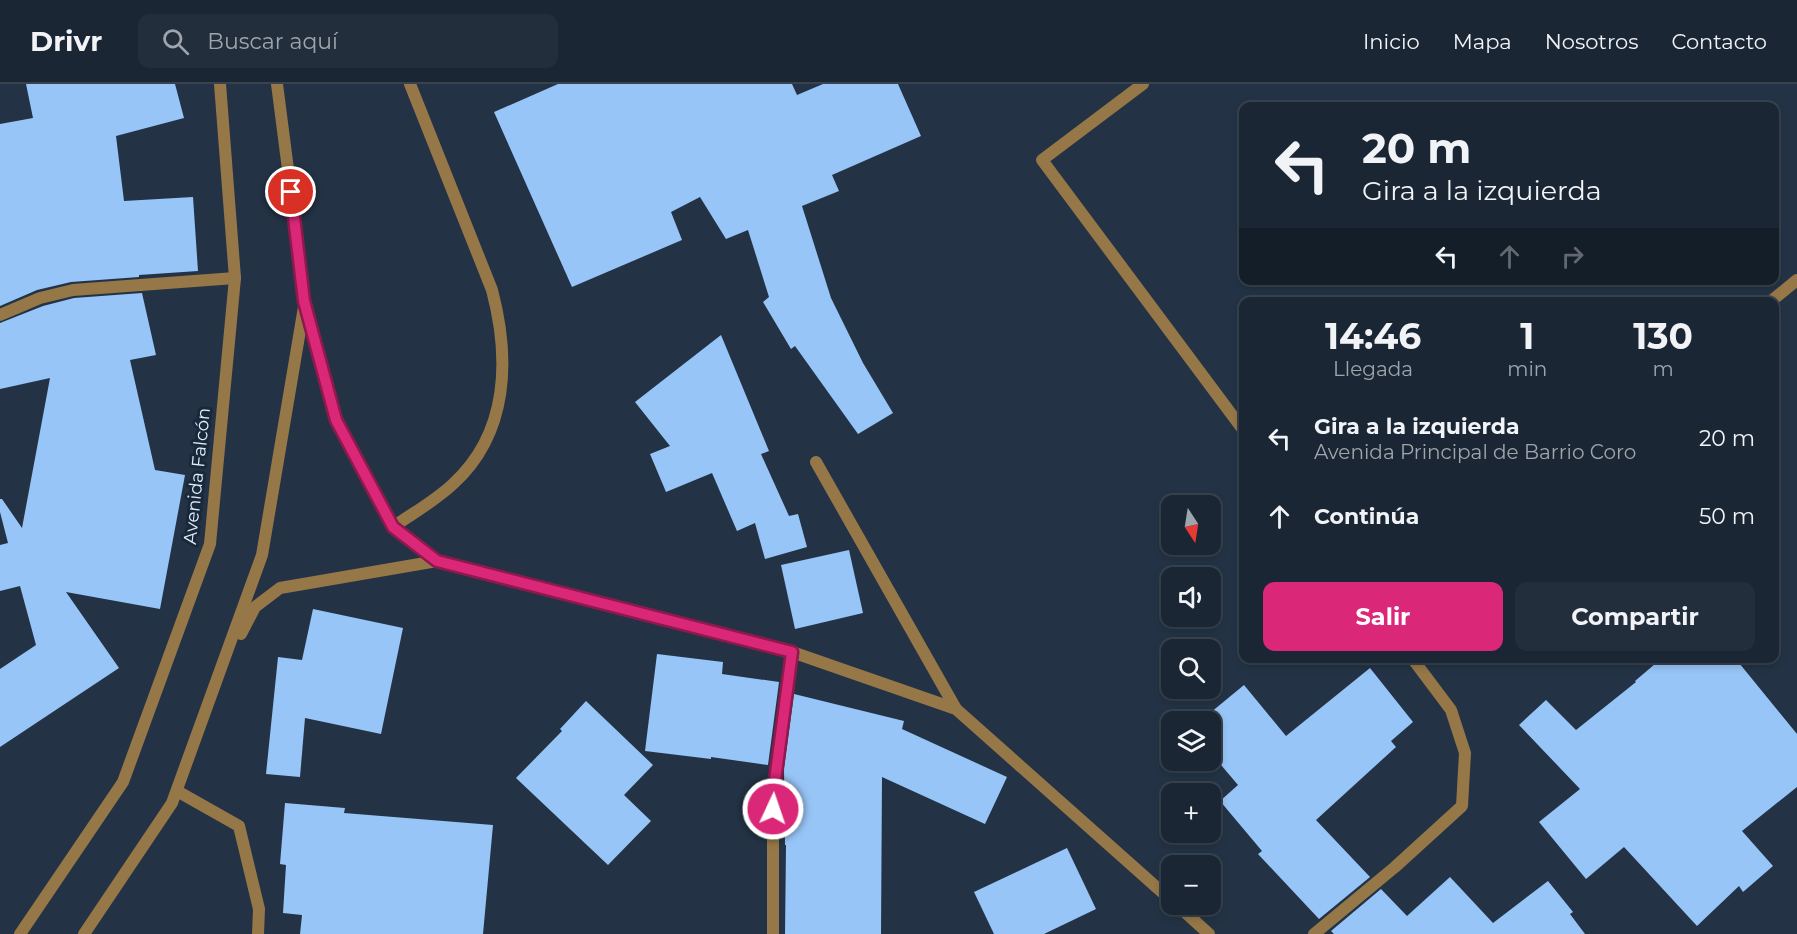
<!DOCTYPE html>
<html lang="es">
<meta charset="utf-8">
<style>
body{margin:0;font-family:Montserrat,sans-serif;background:#232e3c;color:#f1f3f6;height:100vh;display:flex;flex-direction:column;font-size:22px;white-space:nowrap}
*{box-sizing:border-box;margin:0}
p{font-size:20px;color:#9fa5ac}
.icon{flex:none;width:33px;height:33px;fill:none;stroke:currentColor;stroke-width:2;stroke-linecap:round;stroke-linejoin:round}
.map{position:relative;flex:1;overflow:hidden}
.drawer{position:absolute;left:1239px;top:213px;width:540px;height:366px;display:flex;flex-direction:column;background:#1a2634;border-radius:12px;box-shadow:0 3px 9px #0003,0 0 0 2px #38434f}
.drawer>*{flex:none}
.banner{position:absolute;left:1239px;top:18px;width:540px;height:183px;border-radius:12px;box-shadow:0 3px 9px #0003,0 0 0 2px #38434f;background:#1a2634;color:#f1f3f6;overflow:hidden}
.needle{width:39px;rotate:168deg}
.buttons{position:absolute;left:1161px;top:411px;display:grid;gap:12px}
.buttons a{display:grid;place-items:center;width:60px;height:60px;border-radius:12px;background:#1a2634;box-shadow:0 3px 9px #0003,0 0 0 2px #38434f;font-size:30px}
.pin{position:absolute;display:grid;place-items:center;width:51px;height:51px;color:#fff;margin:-26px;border:3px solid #fff;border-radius:50%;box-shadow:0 2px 6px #0007}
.me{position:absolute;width:66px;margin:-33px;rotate:3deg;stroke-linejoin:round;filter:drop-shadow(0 0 4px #0008)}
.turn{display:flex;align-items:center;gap:21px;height:126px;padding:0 24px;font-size:27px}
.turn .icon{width:78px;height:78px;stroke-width:2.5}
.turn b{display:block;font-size:42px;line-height:51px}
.lanes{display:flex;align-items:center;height:57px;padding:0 24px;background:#0003;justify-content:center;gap:30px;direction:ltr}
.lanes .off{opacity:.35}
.eta{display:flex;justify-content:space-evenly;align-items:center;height:102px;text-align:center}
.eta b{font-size:36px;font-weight:700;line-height:42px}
.cta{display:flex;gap:12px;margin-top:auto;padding:12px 24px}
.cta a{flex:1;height:69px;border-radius:12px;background:#db2777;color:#fff;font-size:24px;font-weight:700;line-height:69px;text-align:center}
.cta a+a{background:#232e3c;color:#f1f3f6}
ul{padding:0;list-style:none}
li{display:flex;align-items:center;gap:18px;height:78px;padding:0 24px}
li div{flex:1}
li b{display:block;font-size:22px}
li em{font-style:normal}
header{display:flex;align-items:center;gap:36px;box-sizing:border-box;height:84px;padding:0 30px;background:#1a2634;border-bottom:2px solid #38434f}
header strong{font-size:28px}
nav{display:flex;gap:33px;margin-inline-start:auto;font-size:21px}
.search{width:420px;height:54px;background:#232e3c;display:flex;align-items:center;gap:15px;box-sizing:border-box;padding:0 21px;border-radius:12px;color:#9fa5ac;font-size:22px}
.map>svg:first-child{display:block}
.building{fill:#97c5f7}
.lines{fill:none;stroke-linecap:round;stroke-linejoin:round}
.service{stroke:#967747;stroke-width:12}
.minor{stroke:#967747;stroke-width:12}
.route-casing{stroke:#8e194d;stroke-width:15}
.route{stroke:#db2777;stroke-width:10}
.labels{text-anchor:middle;stroke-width:6;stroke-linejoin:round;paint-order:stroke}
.street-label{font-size:18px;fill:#e5effb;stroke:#19293b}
</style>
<header>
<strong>Drivr</strong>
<div class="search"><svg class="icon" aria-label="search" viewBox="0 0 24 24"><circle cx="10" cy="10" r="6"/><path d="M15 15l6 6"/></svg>Buscar aquí</div>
<nav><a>Inicio</a><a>Mapa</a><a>Nosotros</a><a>Contacto</a></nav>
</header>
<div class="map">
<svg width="1797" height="850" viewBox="0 0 1797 850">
<rect width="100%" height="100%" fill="#233345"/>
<g class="building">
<path d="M26,0H175L184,34L116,52L124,117L193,113L198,187L139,191V193L71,198L37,206L0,222V40L33,34Z"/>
<path d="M558,0H792L797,11L823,0H898L921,52L832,91L839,107L802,122L831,214L863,279L893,329L858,350L795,262L791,265L763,218L769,213L748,146L726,155L700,113L671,128L682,156L572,203L494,28Z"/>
<path d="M142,209L156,271L130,276L155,386L185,391L160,525L66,508L119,584L0,663V585L36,561L20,502L0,507V461L8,459L0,428V415H2L22,444L50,294L0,305V239L43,222L74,214Z"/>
<path d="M721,251L769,367L761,370L789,432L798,430L807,463L765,475L755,439L737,447L712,389L666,408L650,370L670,362L635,318Z"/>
<path d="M849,466L863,529L795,545L781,481Z"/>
<path d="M313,525L403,544L381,650L305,634L300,693L266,690L278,573L302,576Z"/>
<path d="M657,570L723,578L722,590L779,598L768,681L711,673V675L645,667Z"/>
<path d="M1662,574H1735L1797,650V703L1742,747L1773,782L1743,808L1739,802L1697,842L1624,763L1586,795L1539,738L1580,705L1519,641L1546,616L1576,646L1636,598L1635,597Z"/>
<path d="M1370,584L1413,638L1391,657L1396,663L1316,736L1370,793L1319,835L1258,770L1262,767L1220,717L1238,701L1210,668V629L1244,601L1286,652Z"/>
<path d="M794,610L904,637L902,645L1007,693L985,740L882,693L881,850H785L786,761H785L784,684Z"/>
<path d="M586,617L653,681L624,711L651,737L608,781L516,694L562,647L560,645Z"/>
<path d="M285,719L345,724L344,729L493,741L483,850H300L302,831L283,829L286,781L280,780Z"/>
<path d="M1067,764L1096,825L1044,850H994L974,808Z"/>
<path d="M1450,793L1493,839L1548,797L1573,828L1570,830L1585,850H1334L1331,847L1381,805L1407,832Z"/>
</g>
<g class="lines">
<g class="service">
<path d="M1770,218L1797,196"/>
<path d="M393,443C413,429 435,417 453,400C509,349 510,274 492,206L410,0"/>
</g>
<g class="minor">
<path d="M1143,0L1042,76L1244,347"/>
<path d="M305,217L336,336L393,443L437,477L792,568L956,625L1172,817"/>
<path d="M0,231L40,214L73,206L235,194"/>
<path d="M816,378L956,625"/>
<path d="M241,550L255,523L280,504L437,477"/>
<path d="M177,707L239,742L259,825L258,850"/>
<path d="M1176,820L1209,850"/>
<path d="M20,850L123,698L210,460L235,194L220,0"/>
<path d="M84,850L172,719L262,471L305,217L277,0"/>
<path d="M773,850V704L792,568"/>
<path d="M1314,850L1395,783L1462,722L1465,669L1451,626L1412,574"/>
</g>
</g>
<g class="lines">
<defs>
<path id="route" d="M291,108L304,217L336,336L393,443L437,477L792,568L774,704L773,725"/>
</defs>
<use href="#route" class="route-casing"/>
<use href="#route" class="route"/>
</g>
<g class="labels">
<g class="street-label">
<text transform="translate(197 392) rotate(-84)" y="6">Avenida Falcón</text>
</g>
</g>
</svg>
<div class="buttons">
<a><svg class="needle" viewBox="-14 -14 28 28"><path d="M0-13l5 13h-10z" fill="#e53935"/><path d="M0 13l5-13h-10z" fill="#9fa5ac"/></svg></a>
<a><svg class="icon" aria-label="sound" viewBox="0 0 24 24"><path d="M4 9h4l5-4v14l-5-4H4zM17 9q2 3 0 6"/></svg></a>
<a><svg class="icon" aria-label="search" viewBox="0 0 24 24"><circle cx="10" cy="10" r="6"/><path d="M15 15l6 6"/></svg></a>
<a><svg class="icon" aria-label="layers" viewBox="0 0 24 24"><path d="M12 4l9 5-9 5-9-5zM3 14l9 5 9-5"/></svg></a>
<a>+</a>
<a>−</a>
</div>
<div class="pin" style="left:291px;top:108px;background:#d93025"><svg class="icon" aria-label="arrive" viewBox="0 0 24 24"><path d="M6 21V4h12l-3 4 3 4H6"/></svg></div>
<svg class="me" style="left:773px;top:725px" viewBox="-20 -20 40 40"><circle r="17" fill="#db2777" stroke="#fff" stroke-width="3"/><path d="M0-11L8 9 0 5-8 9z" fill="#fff"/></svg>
<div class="banner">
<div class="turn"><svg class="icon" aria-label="left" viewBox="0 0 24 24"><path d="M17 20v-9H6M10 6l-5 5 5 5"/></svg><div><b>20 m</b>Gira a la izquierda</div></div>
<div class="lanes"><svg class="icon" aria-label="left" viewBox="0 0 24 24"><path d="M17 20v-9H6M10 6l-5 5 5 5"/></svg><svg class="icon off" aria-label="ahead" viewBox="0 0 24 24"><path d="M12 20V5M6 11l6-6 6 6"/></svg><svg class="icon off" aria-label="right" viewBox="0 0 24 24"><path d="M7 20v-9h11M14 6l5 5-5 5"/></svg></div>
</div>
<section class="drawer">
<div class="eta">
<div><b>14:46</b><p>Llegada</p></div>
<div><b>1</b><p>min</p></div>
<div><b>130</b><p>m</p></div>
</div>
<ul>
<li><svg class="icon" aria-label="left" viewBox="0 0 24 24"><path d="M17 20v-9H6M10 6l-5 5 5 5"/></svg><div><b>Gira a la izquierda</b><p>Avenida Principal de Barrio Coro</p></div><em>20 m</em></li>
<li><svg class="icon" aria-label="ahead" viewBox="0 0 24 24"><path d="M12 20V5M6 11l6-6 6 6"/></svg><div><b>Continúa</b></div><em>50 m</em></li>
</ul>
<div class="cta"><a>Salir</a><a>Compartir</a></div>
</section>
</div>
